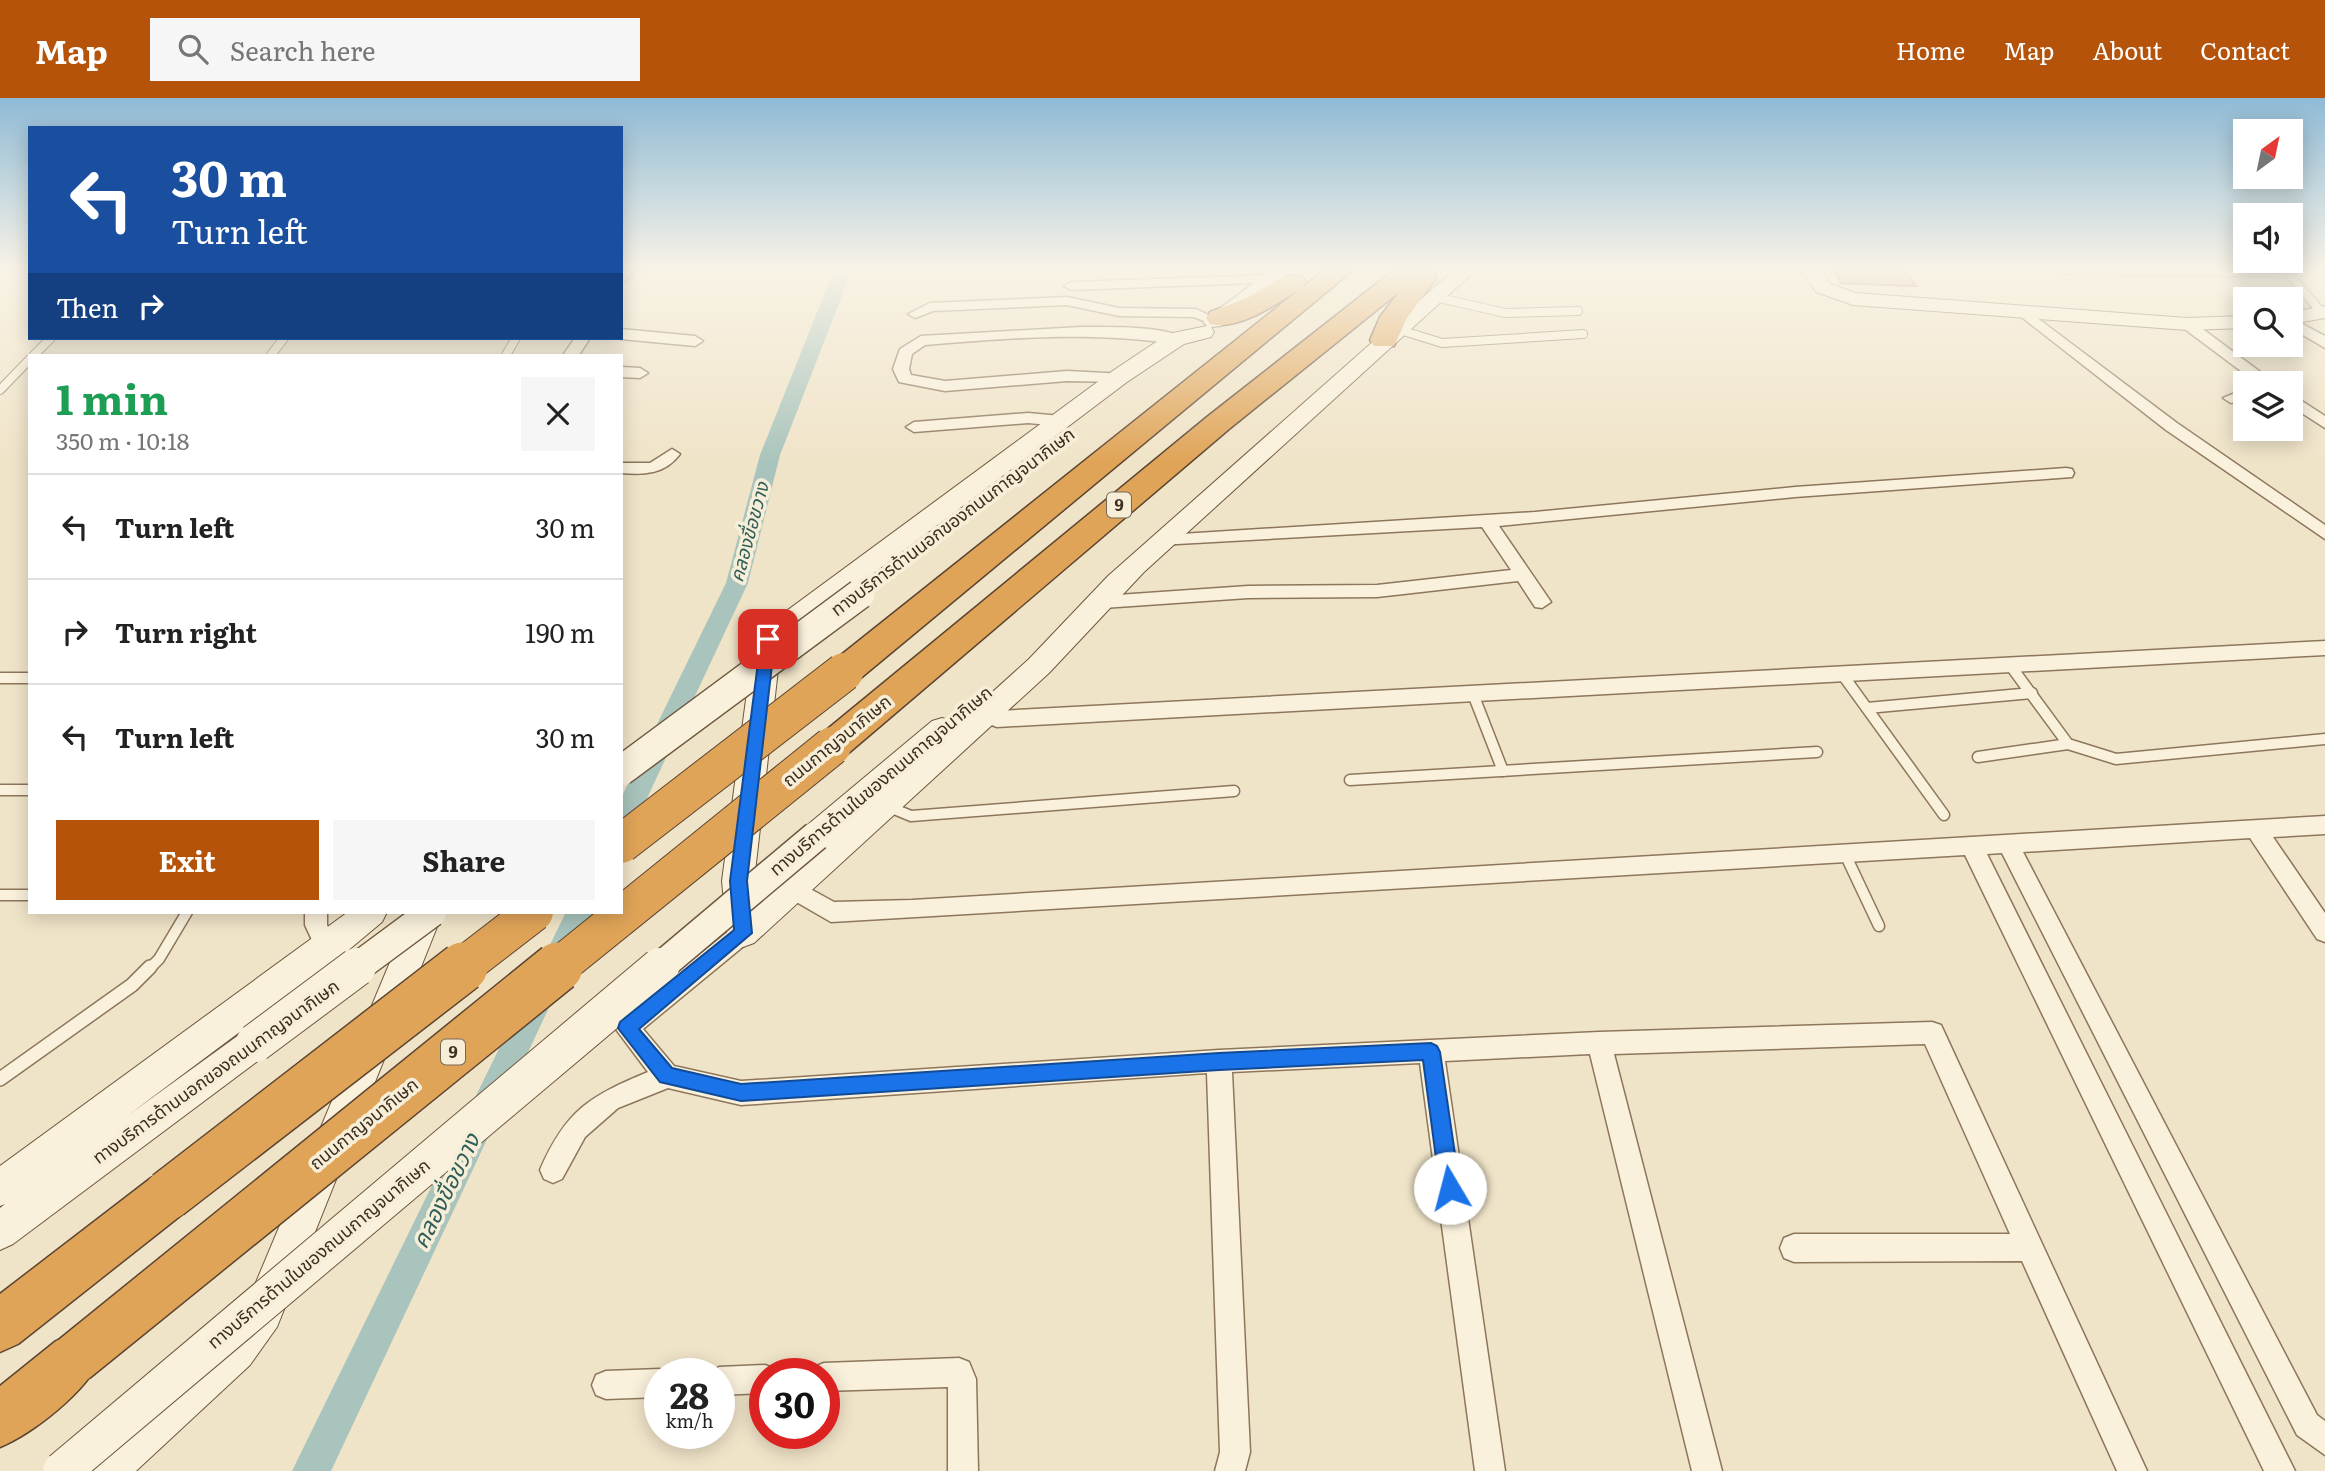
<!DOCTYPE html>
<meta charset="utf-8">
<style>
body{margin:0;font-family:Literata,"Noto Sans Thai",serif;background:#f6f6f6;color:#222;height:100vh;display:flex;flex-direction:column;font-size:26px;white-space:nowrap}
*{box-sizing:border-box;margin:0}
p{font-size:23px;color:#767676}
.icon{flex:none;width:38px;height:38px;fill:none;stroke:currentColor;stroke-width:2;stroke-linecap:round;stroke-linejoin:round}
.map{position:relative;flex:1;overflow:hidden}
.side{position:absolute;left:28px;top:256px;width:595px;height:560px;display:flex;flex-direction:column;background:#fff;border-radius:0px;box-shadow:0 4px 18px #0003}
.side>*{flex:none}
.hud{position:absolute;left:28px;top:28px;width:595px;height:214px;border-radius:0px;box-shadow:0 4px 18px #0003;background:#1a4fa0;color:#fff;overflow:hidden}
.needle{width:46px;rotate:33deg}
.buttons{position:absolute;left:2233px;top:21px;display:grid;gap:14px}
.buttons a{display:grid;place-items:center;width:70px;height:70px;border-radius:0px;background:#fff;box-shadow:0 4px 18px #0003;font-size:35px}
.speed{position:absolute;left:644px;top:1260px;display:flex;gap:14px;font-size:35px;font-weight:700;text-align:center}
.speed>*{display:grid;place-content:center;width:91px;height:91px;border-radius:50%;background:#fff;box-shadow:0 4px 18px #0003;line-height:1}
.speed small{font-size:18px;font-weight:400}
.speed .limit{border:10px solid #d22;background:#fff;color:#111}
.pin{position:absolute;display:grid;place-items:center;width:60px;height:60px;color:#fff;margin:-30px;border-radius:14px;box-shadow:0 4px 10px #0006}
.me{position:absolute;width:77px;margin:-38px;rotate:352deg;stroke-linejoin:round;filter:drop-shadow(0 0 5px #0008)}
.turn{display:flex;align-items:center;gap:24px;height:147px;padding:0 28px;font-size:32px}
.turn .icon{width:91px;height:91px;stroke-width:2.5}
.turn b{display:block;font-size:49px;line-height:60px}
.then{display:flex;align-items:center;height:66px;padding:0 28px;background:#0003;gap:14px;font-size:26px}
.round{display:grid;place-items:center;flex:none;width:74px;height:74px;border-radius:0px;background:#f6f6f6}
.summary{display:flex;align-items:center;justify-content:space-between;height:119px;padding:0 28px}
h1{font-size:42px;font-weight:700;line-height:52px;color:#1e9e55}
.cta{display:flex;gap:14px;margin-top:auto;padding:14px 28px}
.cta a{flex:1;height:80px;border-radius:0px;background:#b45309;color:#fff;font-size:28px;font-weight:700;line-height:80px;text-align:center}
.cta a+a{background:#f6f6f6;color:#222}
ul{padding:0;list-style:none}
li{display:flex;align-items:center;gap:21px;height:105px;padding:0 28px;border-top:2px solid #e0e0e0}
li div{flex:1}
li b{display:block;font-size:26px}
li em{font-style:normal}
header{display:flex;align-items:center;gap:42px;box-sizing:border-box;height:98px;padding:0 35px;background:#b45309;color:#fff}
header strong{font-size:33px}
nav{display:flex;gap:38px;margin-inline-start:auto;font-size:24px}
.search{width:490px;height:63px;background:#f6f6f6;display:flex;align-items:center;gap:18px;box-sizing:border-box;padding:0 24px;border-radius:0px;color:#767676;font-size:26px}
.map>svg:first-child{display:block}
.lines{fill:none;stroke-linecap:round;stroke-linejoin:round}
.canal{fill:#a9c4bc;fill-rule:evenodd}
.building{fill:#cf9f7d;stroke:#8d5f41;stroke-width:2}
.lane-far2-casing{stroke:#8d765c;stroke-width:10}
.lane-far1-casing{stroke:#8d765c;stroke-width:13}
.lane-casing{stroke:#8d765c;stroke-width:16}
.street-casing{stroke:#8d765c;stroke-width:3}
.secondary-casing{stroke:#6f573f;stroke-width:2}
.highway-casing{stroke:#5b4430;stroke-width:3}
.lane-far2{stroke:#faf1dc;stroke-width:8}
.lane-far1{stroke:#faf1dc;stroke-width:10}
.lane{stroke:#faf1dc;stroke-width:13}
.street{fill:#faf1dc;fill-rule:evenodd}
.secondary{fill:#faf1dc;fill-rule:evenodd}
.highway{fill:#e0a458;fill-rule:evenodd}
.secondary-bridge-far1-casing{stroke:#6f573f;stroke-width:32;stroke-linecap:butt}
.secondary-bridge-casing{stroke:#6f573f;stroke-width:40;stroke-linecap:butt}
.highway-bridge-far1-casing{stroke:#5b4430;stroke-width:40;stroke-linecap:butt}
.highway-bridge-casing{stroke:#5b4430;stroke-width:52;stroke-linecap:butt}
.secondary-bridge-far1{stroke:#faf1dc;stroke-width:29}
.secondary-bridge{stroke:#faf1dc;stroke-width:38}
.highway-bridge-far1{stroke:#e0a458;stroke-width:38}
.highway-bridge{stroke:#e0a458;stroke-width:49}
.route{fill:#1a73e8;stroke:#114b97;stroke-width:2}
.labels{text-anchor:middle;stroke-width:7;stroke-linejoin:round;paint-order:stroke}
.shield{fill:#f7eed8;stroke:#756857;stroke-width:2}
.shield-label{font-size:16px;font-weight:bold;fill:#3d2e20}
.street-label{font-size:18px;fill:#3d2e20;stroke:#f7eed8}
.water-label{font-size:19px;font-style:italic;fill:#2f5d5a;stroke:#f7eed8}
.near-water-label{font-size:23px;font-style:italic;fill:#2f5d5a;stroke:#f7eed8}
</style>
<header>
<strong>Map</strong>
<div class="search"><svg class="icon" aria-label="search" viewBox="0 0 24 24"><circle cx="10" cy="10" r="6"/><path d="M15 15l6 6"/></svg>Search here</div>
<nav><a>Home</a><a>Map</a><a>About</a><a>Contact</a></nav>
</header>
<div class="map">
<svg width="2325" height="1373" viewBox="0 0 2325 1373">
<rect width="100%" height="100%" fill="#f0e4c8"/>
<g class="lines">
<g class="canal">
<path d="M834,172H852L780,357L748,485L634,728L631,736L621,739V700L726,485L760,357Z"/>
<path d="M566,814H594L331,1373H292Z"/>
</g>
</g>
<g class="building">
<path d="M1835,172H1905L1916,188L1841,185Z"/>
<path d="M1835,172H1905L1916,188L1841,185Z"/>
</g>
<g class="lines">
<defs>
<g id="lane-far2">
<path d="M2062,172L2288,175L2322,215"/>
<path d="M1435,199L1505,215L1578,213"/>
<path d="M1397,231L1442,245L1583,236"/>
<path d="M34,257L51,240"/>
<path d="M271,257L284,240"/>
<path d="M506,257L516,240"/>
<path d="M0,292L30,261"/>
</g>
<g id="lane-far1">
<path d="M2010,567L2068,646L2116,661L2325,641"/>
<path d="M1842,576L1944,717"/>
<path d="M0,580H30"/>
<path d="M1473,596L1503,673"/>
<path d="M1867,610L2032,595"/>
<path d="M1978,659L2068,646"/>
<path d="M1350,682L1817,654"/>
<path d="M0,692H30"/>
<path d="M887,708L911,718L1234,693"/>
<path d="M1845,756L1879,828"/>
<path d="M0,797H30"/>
<path d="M149,871L159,861L187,814"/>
</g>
<path id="lane" d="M0,981L132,887L150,869"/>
<g id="street">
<path d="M621,172H634L626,183L621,184Z"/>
<path d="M1272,177L1279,181L1277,184L1071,192L1064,188L1071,184Z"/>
<path d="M1067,199L1119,210L1196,211L1221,223L1214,227L1194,219L1119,218L1067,207L933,213L915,220L908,216L930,205Z"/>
<path d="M2024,210L2177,325L2325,427V441L2166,332L2019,217L2017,214Z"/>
<path d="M2291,220L2325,238V250L2291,230Z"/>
<path d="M2187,222L2192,223L2275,285H2257L2182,229L2180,226Z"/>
<path d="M1081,229C1103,229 1168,227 1184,241L1176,246C1092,233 1009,240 925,247L912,256L909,271L911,277L945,283L1067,273L1125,276L1127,279L1119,284L1067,283L945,293L899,284L893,271L900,251L921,238Z"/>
<path d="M621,231L695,238L703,243L695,248L621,241L618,240H621Z"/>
<path d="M575,240H590L579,257H563Z"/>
<path d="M621,269L640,270L648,275L640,280L621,279Z"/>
<path d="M2245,291V301L2231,305L2223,300Z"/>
<path d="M2291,296L2325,318V330L2291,308Z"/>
<path d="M1028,315L1061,318L1069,323L1061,328L1028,325L914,334L906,329L914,324Z"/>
<path d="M672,351L680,356C665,376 645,377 621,375V365H650Z"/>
<path d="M2066,370L2072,371L2074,375L2072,379L1795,399L1499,428L1551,504L1542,510L1535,509L1518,483L1377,499L1248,500L1103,510L1094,504L1103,498L1248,488L1377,487L1511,472L1482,429L1159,447L1156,443L1165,437L1535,414L1795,389Z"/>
<path d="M2325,543V557L997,629L978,622L975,617L978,612L985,610L997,613Z"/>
<path d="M2325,718V736L2273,739L2325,815V844L2317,841L2250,740L2023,754L2317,1317L2325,1323V1357L2297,1337L2002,755L1987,756L2295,1373H2264L1965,757L831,824L786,798L783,791L786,784L794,782L834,804L912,802Z"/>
<path d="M305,814H327V827L339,850L335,857L327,860L319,857L305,827Z"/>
<path d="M743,825L751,828L754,835L751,842L643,931L674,968L741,983L1219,952L1599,934L1932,924L1941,927L2147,1373H2117L2022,1163L1794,1164L1784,1160L1780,1150L1784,1140L1794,1136H2010L1925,946L1614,956L1722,1373H1692L1590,956L1445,963L1505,1373H1475L1420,965L1232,974L1250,1354L1245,1373H1215L1220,1354L1207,975L741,1007L668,990L618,1010L585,1039L562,1081L553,1085L544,1081L540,1072C566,1012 590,998 648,974L615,930L618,922L735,828Z"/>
<path d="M959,1260L969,1264L976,1281L978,1373H948V1289L824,1293V1276H811L814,1269L824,1265Z"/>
<path d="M765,1267L775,1271L777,1276H765V1295L719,1297V1276H708L719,1269Z"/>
<path d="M660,1271L671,1276H660V1299L606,1301L596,1297L592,1287L596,1277L606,1273Z"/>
</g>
<g id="secondary">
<path d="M1271,172H1293L1221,228L1211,229L1214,234L1211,239L1184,246L1127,284L781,545L754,783L756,804L819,749L805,747L801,738L805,729L932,623L942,620L952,623L955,628L1029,561L1108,478L1454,172H1476L1144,474L1049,575L754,845L743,849L732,845L727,835L722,783L754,541L758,534L1111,274L1168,236L1207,228L1203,224L1207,220Z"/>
<path d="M1801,172H1821L1830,186L1856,195L2187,220L2245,218V230L2187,232L1853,207L1816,194Z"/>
<path d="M2325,208V220L2291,226V214Z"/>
<path d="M348,814H387L382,824L339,860L127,1018L243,934L255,929L267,934L272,945L267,956L13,1146L0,1152V1110L5,1106L0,1108V1068Z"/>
<path d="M411,814H443L277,1229L250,1267L136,1373H84L90,1358L222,1239L249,1201Z"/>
</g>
<g id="highway">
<path d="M1324,172H1353L857,583L844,587L831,583L826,574L831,565L1300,191C1276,206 1239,233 1210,226L1206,220L1210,214L1247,200L1284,178H1302L1306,184L1303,189Z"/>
<path d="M1394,172L1433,173L1437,179L1407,220L1394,248H1374L1370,242L1380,219L1399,194L1229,331L845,658L832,662L819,658L813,648L819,638L1207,319Z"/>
<path d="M168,1073L185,1080L192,1097L185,1114L18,1246L0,1254V1196L151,1080Z"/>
<path d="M74,1235L92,1243L100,1261C87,1293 32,1336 0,1349V1288L56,1243Z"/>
</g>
</defs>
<use href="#lane-far2" class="lane-far2-casing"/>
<use href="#lane-far1" class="lane-far1-casing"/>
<use href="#lane" class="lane-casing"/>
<use href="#street" class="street-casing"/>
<use href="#secondary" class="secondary-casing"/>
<use href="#highway" class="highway-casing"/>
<use href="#lane-far2" class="lane-far2"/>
<use href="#lane-far1" class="lane-far1"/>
<use href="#lane" class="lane"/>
<use href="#street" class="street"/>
<use href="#secondary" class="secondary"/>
<use href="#highway" class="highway"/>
<defs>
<g id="secondary-bridge-far1">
<path d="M621,673L860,496"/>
<path d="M355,871L432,814"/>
<path d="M658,871L816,738"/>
</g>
<g id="secondary-bridge">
<path d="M255,945L357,869"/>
<path d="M62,1373L660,869"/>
</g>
<g id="highway-bridge-far1">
<path d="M621,746L844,574"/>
<path d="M460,871L534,814"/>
<path d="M556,871L832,648"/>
</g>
<g id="highway-bridge">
<path d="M168,1097L463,869"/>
<path d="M74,1261L558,869"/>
</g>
</defs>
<use href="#secondary-bridge-far1" class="secondary-bridge-far1-casing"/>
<use href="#secondary-bridge" class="secondary-bridge-casing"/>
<use href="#highway-bridge-far1" class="highway-bridge-far1-casing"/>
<use href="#highway-bridge" class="highway-bridge-casing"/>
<use href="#secondary-bridge-far1" class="secondary-bridge-far1"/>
<use href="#secondary-bridge" class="secondary-bridge"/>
<use href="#highway-bridge-far1" class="highway-bridge-far1"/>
<use href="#highway-bridge" class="highway-bridge"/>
</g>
<linearGradient id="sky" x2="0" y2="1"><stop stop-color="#8fbad6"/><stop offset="0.47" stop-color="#f8f3e6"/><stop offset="1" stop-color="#f8f3e6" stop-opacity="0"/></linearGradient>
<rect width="2325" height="364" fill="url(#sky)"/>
<path class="route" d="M768,536L775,541L747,783L752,835L639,931L672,970L741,986L1219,955L1431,945L1437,948L1440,954L1460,1090L1457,1097L1450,1100L1443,1097L1440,1090L1423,962L1219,972L741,1003L660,984L618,930L620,924L734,832L730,783L761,541Z"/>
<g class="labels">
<g class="shield">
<rect x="1107" y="394.5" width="24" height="25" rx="5"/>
<rect x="441" y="941.5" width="24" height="25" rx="5"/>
</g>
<g class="shield-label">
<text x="1119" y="413">9</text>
<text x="453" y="960">9</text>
</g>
<g class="street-label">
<text transform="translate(953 424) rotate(-37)" y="6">ทางบริการด้านนอกของถนนกาญจนาภิเษก</text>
<text transform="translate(837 643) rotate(-39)" y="6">ถนนกาญจนาภิเษก</text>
<text transform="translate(881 683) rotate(-40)" y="6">ทางบริการด้านในของถนนกาญจนาภิเษก</text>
<text transform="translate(216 974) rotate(-36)" y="6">ทางบริการด้านนอกของถนนกาญจนาภิเษก</text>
<text transform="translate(364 1026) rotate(-39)" y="6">ถนนกาญจนาภิเษก</text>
<text transform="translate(319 1156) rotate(-40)" y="6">ทางบริการด้านในของถนนกาญจนาภิเษก</text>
</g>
<g class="water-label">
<text transform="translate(749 434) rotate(-75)" y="7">คลองขื่อขวาง</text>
</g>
<g class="near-water-label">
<text transform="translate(446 1093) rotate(-64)" y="8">คลองขื่อขวาง</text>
</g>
</g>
</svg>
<div class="buttons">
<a><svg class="needle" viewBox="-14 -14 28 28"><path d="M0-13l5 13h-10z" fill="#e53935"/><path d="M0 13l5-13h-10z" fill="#767676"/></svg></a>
<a><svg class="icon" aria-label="sound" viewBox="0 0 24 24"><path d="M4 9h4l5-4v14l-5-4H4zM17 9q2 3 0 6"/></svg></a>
<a><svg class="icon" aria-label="search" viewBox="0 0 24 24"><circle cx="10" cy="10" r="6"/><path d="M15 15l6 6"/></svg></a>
<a><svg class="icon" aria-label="layers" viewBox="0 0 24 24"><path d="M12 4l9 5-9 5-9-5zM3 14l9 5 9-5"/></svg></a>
</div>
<div class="speed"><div>28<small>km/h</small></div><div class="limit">30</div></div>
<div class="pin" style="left:768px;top:541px;background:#d93025"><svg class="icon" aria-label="arrive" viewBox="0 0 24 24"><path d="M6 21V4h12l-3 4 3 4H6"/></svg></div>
<svg class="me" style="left:1450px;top:1090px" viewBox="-20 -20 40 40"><circle r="19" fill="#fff"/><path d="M0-13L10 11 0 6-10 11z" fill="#1a73e8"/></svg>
<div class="hud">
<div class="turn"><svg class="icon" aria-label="left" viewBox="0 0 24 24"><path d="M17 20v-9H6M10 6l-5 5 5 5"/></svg><div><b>30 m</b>Turn left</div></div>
<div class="then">Then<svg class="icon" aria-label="right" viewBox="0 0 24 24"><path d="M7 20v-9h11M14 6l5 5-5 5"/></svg></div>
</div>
<section class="side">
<div class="summary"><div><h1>1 min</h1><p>350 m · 10:18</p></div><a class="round"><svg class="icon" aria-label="close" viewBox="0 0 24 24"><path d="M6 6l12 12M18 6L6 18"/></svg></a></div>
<ul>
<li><svg class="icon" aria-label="left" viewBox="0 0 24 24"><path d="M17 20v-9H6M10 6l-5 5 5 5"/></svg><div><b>Turn left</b></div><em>30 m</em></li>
<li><svg class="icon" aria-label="right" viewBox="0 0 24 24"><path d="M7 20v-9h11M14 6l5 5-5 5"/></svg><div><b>Turn right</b></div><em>190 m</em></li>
<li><svg class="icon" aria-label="left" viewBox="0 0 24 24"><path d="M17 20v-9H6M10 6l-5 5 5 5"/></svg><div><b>Turn left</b></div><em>30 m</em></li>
</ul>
<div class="cta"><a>Exit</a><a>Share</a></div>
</section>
</div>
